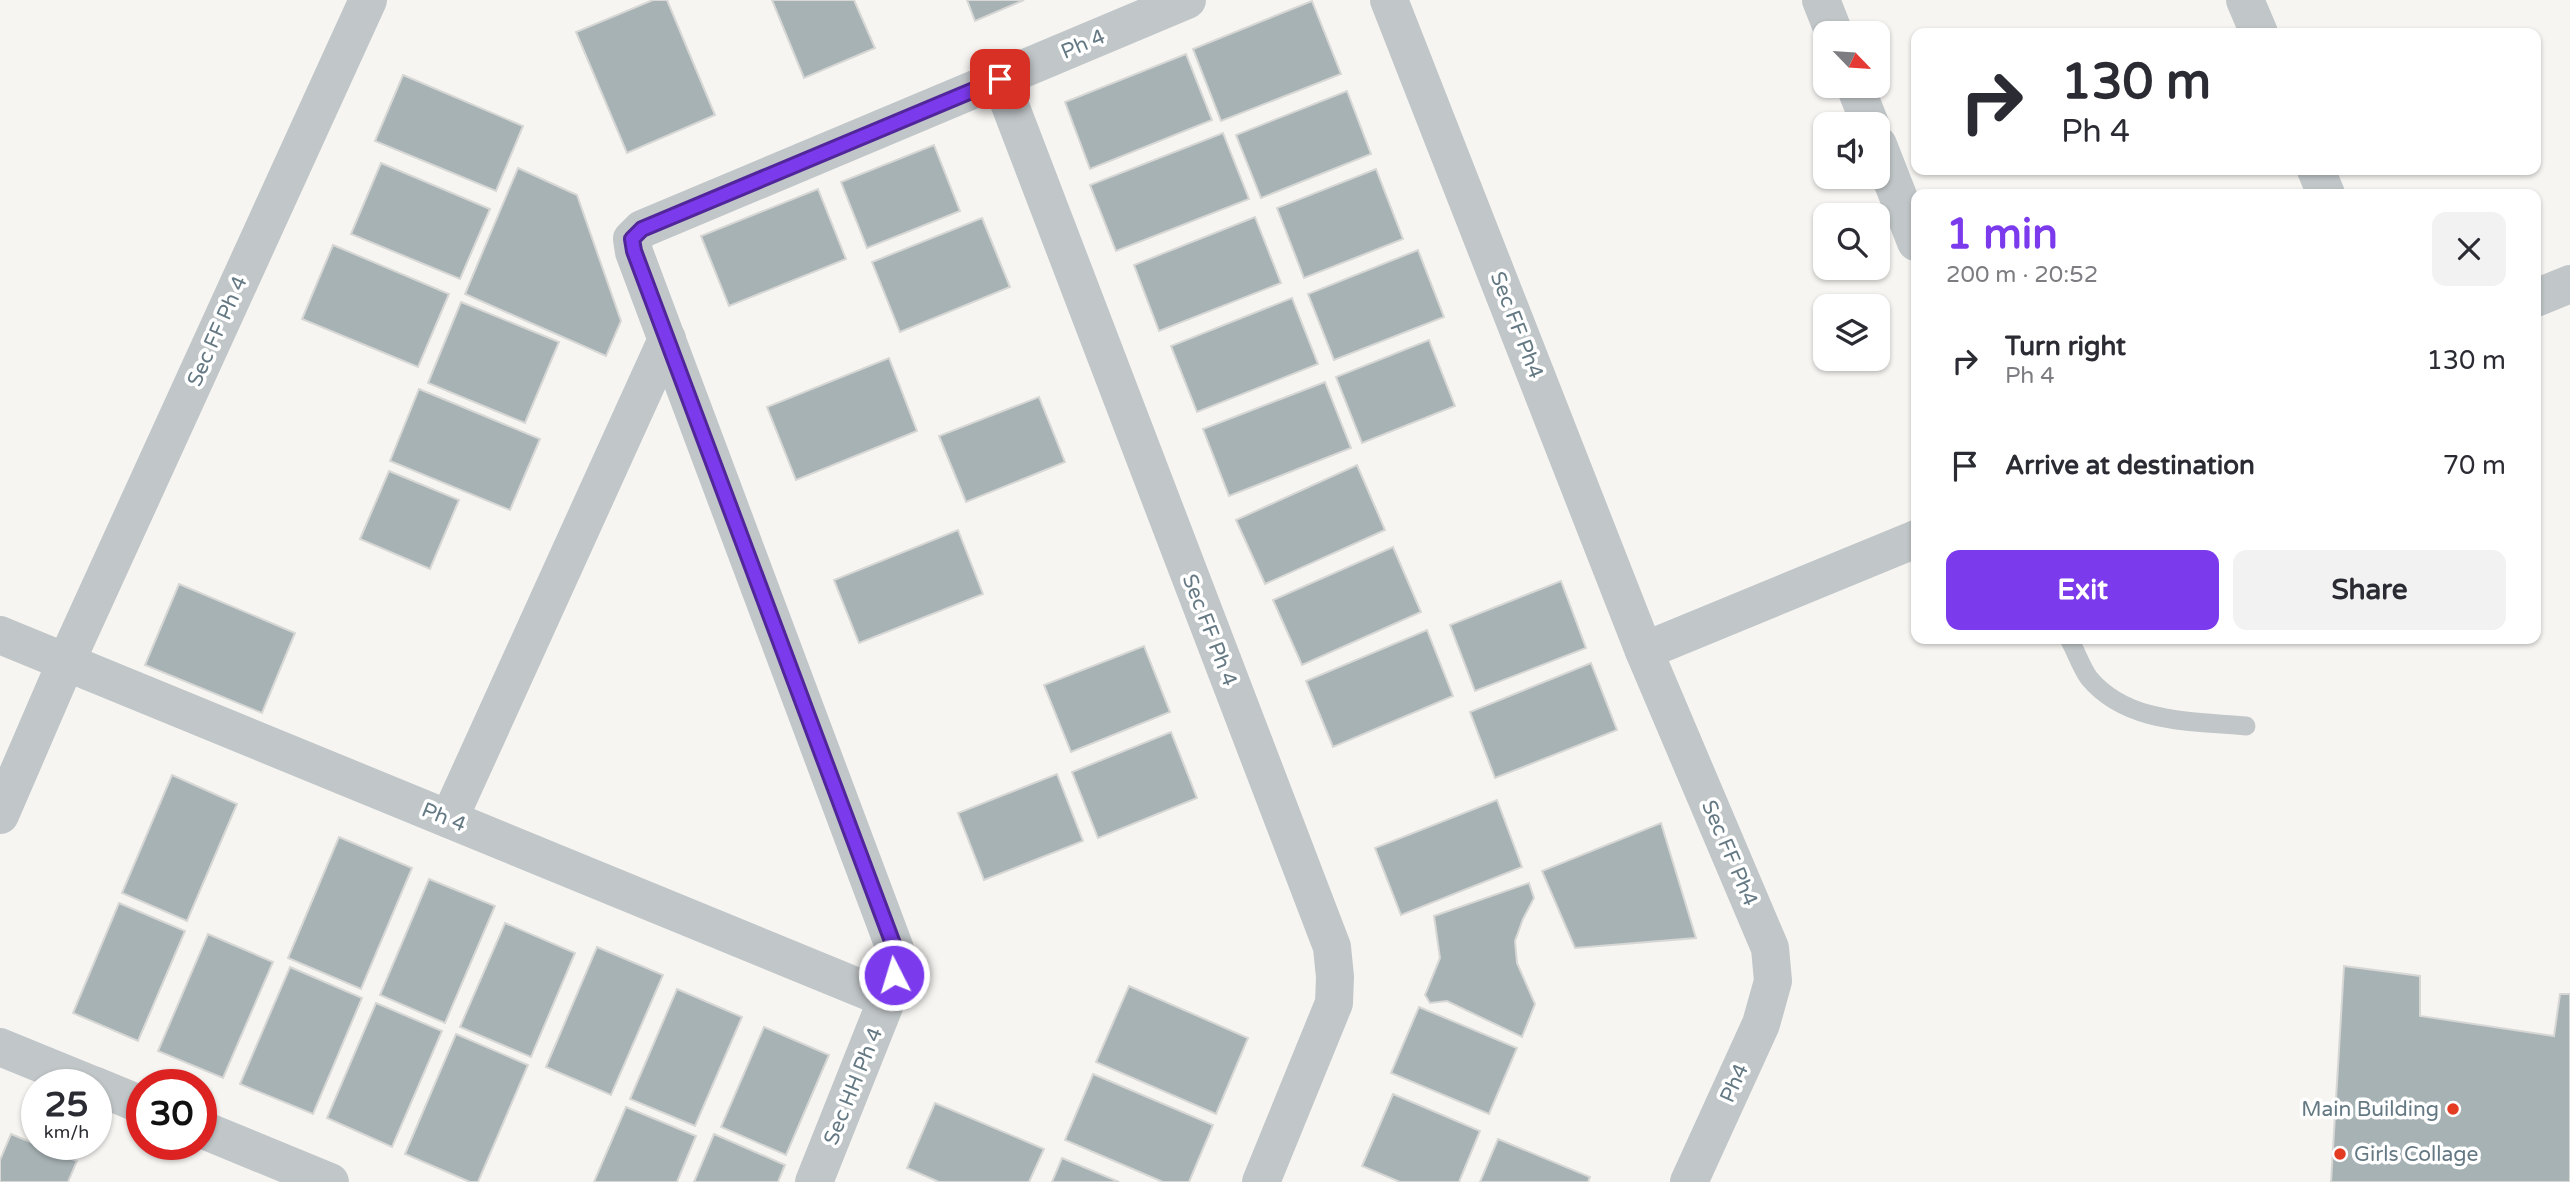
<!DOCTYPE html>
<meta charset="utf-8">
<style>
body{margin:0;font-family:"Varela Round",sans-serif;background:#f2f2f3;color:#2b2b33;height:100vh;display:flex;flex-direction:column;font-size:26px;white-space:nowrap}
*{box-sizing:border-box;margin:0}
p{font-size:23px;color:#7c7c81}
.icon{flex:none;width:38px;height:38px;fill:none;stroke:currentColor;stroke-width:2;stroke-linecap:round;stroke-linejoin:round}
.map{position:relative;flex:1;overflow:hidden}
.panel{position:absolute;left:1911px;top:189px;width:630px;height:455px;display:flex;flex-direction:column;background:#fff;border-radius:14px;box-shadow:0 2px 5px #0004}
.panel>*{flex:none}
.hud{position:absolute;left:1911px;top:28px;width:630px;height:147px;border-radius:14px;box-shadow:0 2px 5px #0004;background:#fff;color:#2b2b33;overflow:hidden}
.needle{width:46px;rotate:115deg}
.controls{position:absolute;left:1813px;top:21px;display:grid;gap:14px}
.controls a{display:grid;place-items:center;width:77px;height:77px;border-radius:14px;background:#fff;box-shadow:0 2px 5px #0004;font-size:35px}
.speed{position:absolute;left:21px;top:1069px;display:flex;gap:14px;font-size:35px;font-weight:700;text-align:center}
.speed>*{display:grid;place-content:center;width:91px;height:91px;border-radius:50%;background:#fff;box-shadow:0 2px 5px #0004;line-height:1}
.speed small{font-size:18px;font-weight:400}
.speed .limit{border:10px solid #d22;background:#fff;color:#111}
.pin{position:absolute;display:grid;place-items:center;width:60px;height:60px;color:#fff;margin:-30px;border-radius:14px;box-shadow:0 4px 10px #0006}
.me{position:absolute;width:77px;margin:-38px;rotate:355deg;stroke-linejoin:round;filter:drop-shadow(0 0 5px #0008)}
.turn{display:flex;align-items:center;gap:24px;height:147px;padding:0 35px;font-size:32px}
.turn .icon{width:91px;height:91px;stroke-width:2.5}
.turn b{display:block;font-size:49px;line-height:60px}
.round{display:grid;place-items:center;flex:none;width:74px;height:74px;border-radius:14px;background:#f2f2f3}
.head{display:flex;align-items:center;justify-content:space-between;height:119px;padding:0 35px}
h1{font-size:42px;font-weight:700;line-height:52px;color:#7c3aed}
.action{display:flex;gap:14px;margin-top:auto;padding:14px 35px}
.action a{flex:1;height:80px;border-radius:14px;background:#7c3aed;color:#fff;font-size:28px;font-weight:700;line-height:80px;text-align:center}
.action a+a{background:#f2f2f3;color:#2b2b33}
ul{padding:0;list-style:none}
li{display:flex;align-items:center;gap:21px;height:105px;padding:0 35px}
li div{flex:1}
li b{display:block;font-size:26px}
li em{font-style:normal}
.map>svg:first-child{display:block}
.building{fill:#a7b2b5;stroke:#d7d7d5;stroke-width:2}
.lines{fill:none;stroke-linecap:round;stroke-linejoin:round}
.lane{stroke:#c1c6c8;stroke-width:19}
.street{stroke:#c1c6c8;stroke-width:38}
.route-casing{stroke:#51269a;stroke-width:18}
.route{stroke:#7c3aed;stroke-width:12}
.poi-dot{fill:#e43b23;stroke:#fff;stroke-width:2.5}
.labels{text-anchor:middle;stroke-width:7;stroke-linejoin:round;paint-order:stroke}
.street-label{font-size:21px;fill:#647983;stroke:#fff}
.poi-label{font-size:21px;fill:#647983;stroke:#fff;text-anchor:end}
</style>
<div class="map">
<svg width="2570" height="1182" viewBox="0 0 2570 1182">
<rect width="100%" height="100%" fill="#f6f5f2"/>
<g class="building">
<path d="M653,0H667L715,115L627,153L576,32Z"/>
<path d="M772,0H854L875,48L804,78Z"/>
<path d="M967,0H1024L975,21Z"/>
<path d="M1312,1L1341,74L1221,121L1193,49Z"/>
<path d="M1186,54L1212,120L1090,169L1065,102Z"/>
<path d="M403,75L523,126L496,191L375,141Z"/>
<path d="M1347,91L1371,154L1261,198L1236,135Z"/>
<path d="M1223,133L1249,199L1116,251L1090,185Z"/>
<path d="M934,145L960,211L867,248L841,182Z"/>
<path d="M381,163L490,209L460,279L351,234Z"/>
<path d="M518,168L577,195L621,321L606,356L465,294Z"/>
<path d="M1376,169L1403,239L1304,278L1277,208Z"/>
<path d="M818,189L846,259L729,306L701,236Z"/>
<path d="M1255,217L1281,283L1159,331L1134,265Z"/>
<path d="M982,218L1010,287L900,332L872,262Z"/>
<path d="M333,245L449,294L418,367L302,319Z"/>
<path d="M1418,250L1444,317L1334,360L1308,294Z"/>
<path d="M1292,298L1318,364L1197,412L1171,346Z"/>
<path d="M461,302L559,342L525,423L428,383Z"/>
<path d="M1429,340L1455,406L1362,443L1336,377Z"/>
<path d="M889,358L917,431L796,480L767,407Z"/>
<path d="M1325,382L1351,448L1229,496L1203,429Z"/>
<path d="M419,389L540,439L510,510L390,461Z"/>
<path d="M1039,397L1065,462L966,502L939,436Z"/>
<path d="M1357,465L1385,530L1265,584L1236,520Z"/>
<path d="M389,471L459,500L430,569L360,539Z"/>
<path d="M958,530L983,594L859,643L834,580Z"/>
<path d="M1393,547L1421,612L1302,665L1273,600Z"/>
<path d="M1561,581L1586,648L1475,691L1450,625Z"/>
<path d="M179,584L295,633L262,713L145,665Z"/>
<path d="M1427,630L1453,696L1333,747L1306,681Z"/>
<path d="M1144,646L1170,712L1071,752L1044,685Z"/>
<path d="M1591,663L1617,730L1495,778L1470,712Z"/>
<path d="M1171,732L1197,798L1098,838L1072,772Z"/>
<path d="M1057,774L1083,841L984,880L958,813Z"/>
<path d="M172,775L237,804L187,921L122,893Z"/>
<path d="M1497,800L1522,867L1401,915L1375,848Z"/>
<path d="M1661,823L1696,938L1575,948L1542,871Z"/>
<path d="M339,837L412,868L361,989L288,958Z"/>
<path d="M429,879L495,906L445,1023L380,995Z"/>
<path d="M1529,883L1534,898L1523,919L1515,941L1517,963L1535,1004L1522,1037L1447,1001L1430,1003L1425,995L1440,958L1434,916Z"/>
<path d="M119,903L185,931L138,1041L73,1013Z"/>
<path d="M505,923L575,953L531,1057L460,1027Z"/>
<path d="M208,934L273,962L223,1078L158,1051Z"/>
<path d="M597,947L663,975L611,1095L546,1067Z"/>
<path d="M2344,966L2420,976V1016L2554,1036L2560,994H2570V1182H2331Z"/>
<path d="M290,967L362,998L313,1114L240,1084Z"/>
<path d="M1129,986L1248,1038L1216,1114L1096,1062Z"/>
<path d="M677,989L742,1017L695,1126L630,1099Z"/>
<path d="M376,1003L442,1031L392,1147L327,1118Z"/>
<path d="M1419,1007L1517,1048L1489,1114L1391,1073Z"/>
<path d="M764,1027L829,1055L786,1155L721,1127Z"/>
<path d="M456,1034L528,1065L478,1182H470L405,1154Z"/>
<path d="M1093,1074L1213,1125L1189,1182H1163L1065,1140Z"/>
<path d="M1393,1094L1480,1131L1459,1182H1400L1362,1166Z"/>
<path d="M935,1103L1044,1149L1029,1182H939L907,1168Z"/>
<path d="M626,1107L696,1136L677,1182H594Z"/>
<path d="M11,1134L77,1161L68,1182H0V1160Z"/>
<path d="M714,1134L785,1165L778,1182H694Z"/>
<path d="M1498,1139L1590,1177L1588,1182H1480Z"/>
<path d="M1062,1158L1119,1182H1052Z"/>
</g>
<g class="lines">
<path class="lane" d="M2069,639C2076,651 2081,667 2089,678C2127,724 2192,721 2246,726"/>
<g class="street">
<path d="M1389,0L1644,651L1770,948L1773,981L1761,1024L1689,1182"/>
<path d="M1821,0L1834,33"/>
<path d="M2245,0L2259,33"/>
<path d="M1000,79L1332,947L1335,977L1334,1003L1261,1182"/>
<path d="M1855,86L1870,124"/>
<path d="M1878,145L1916,242"/>
<path d="M2316,170L2326,194"/>
<path d="M2536,298L2570,284"/>
<path d="M0,635L887,999"/>
<path d="M1644,651L1916,539"/>
<path d="M0,815L66,662L368,0"/>
<path d="M449,819L667,339"/>
<path d="M0,1047L93,1085"/>
<path d="M96,1086L142,1105"/>
<path d="M201,1129L330,1182"/>
<path d="M814,1182L887,999L894,975L895,949L634,252L632,239L642,229L1187,0"/>
</g>
</g>
<g class="lines">
<defs>
<path id="route" d="M894,975L895,949L634,251L632,239L642,229L1000,79"/>
</defs>
<use href="#route" class="route-casing"/>
<use href="#route" class="route"/>
</g>
<g class="poi-dot">
<circle cx="2453" cy="1109" r="7"/>
<circle cx="2340" cy="1154" r="7"/>
</g>
<g class="labels">
<g class="street-label">
<text transform="translate(1083 44) rotate(-23)" y="7">Ph 4</text>
<text transform="translate(1517 325) rotate(69)" y="7">Sec FF Ph4</text>
<text transform="translate(217 331) rotate(-66)" y="7">Sec FF Ph 4</text>
<text transform="translate(1210 630) rotate(69)" y="7">Sec FF Ph 4</text>
<text transform="translate(444 817) rotate(22)" y="7">Ph 4</text>
<text transform="translate(1730 853) rotate(67)" y="7">Sec FF Ph4</text>
<text transform="translate(1734 1083) rotate(-66)" y="7">Ph4</text>
<text transform="translate(853 1086) rotate(-68)" y="7">Sec HH Ph 4</text>
</g>
<g class="poi-label">
<text x="2439" y="1116">Main Building</text>
<text x="2354" y="1161" text-anchor="start">Girls Collage</text>
</g>
</g>
</svg>
<div class="controls">
<a><svg class="needle" viewBox="-14 -14 28 28"><path d="M0-13l5 13h-10z" fill="#e53935"/><path d="M0 13l5-13h-10z" fill="#7c7c81"/></svg></a>
<a><svg class="icon" aria-label="sound" viewBox="0 0 24 24"><path d="M4 9h4l5-4v14l-5-4H4zM17 9q2 3 0 6"/></svg></a>
<a><svg class="icon" aria-label="search" viewBox="0 0 24 24"><circle cx="10" cy="10" r="6"/><path d="M15 15l6 6"/></svg></a>
<a><svg class="icon" aria-label="layers" viewBox="0 0 24 24"><path d="M12 4l9 5-9 5-9-5zM3 14l9 5 9-5"/></svg></a>
</div>
<div class="speed"><div>25<small>km/h</small></div><div class="limit">30</div></div>
<div class="pin" style="left:1000px;top:79px;background:#d93025"><svg class="icon" aria-label="arrive" viewBox="0 0 24 24"><path d="M6 21V4h12l-3 4 3 4H6"/></svg></div>
<svg class="me" style="left:894px;top:975px" viewBox="-20 -20 40 40"><circle r="17" fill="#7c3aed" stroke="#fff" stroke-width="3"/><path d="M0-11L8 9 0 5-8 9z" fill="#fff"/></svg>
<div class="hud">
<div class="turn"><svg class="icon" aria-label="right" viewBox="0 0 24 24"><path d="M7 20v-9h11M14 6l5 5-5 5"/></svg><div><b>130 m</b>Ph 4</div></div>
</div>
<section class="panel">
<div class="head"><div><h1>1 min</h1><p>200 m · 20:52</p></div><a class="round"><svg class="icon" aria-label="close" viewBox="0 0 24 24"><path d="M6 6l12 12M18 6L6 18"/></svg></a></div>
<ul>
<li><svg class="icon" aria-label="right" viewBox="0 0 24 24"><path d="M7 20v-9h11M14 6l5 5-5 5"/></svg><div><b>Turn right</b><p>Ph 4</p></div><em>130 m</em></li>
<li><svg class="icon" aria-label="arrive" viewBox="0 0 24 24"><path d="M6 21V4h12l-3 4 3 4H6"/></svg><div><b>Arrive at destination</b></div><em>70 m</em></li>
</ul>
<div class="action"><a>Exit</a><a>Share</a></div>
</section>
</div>
